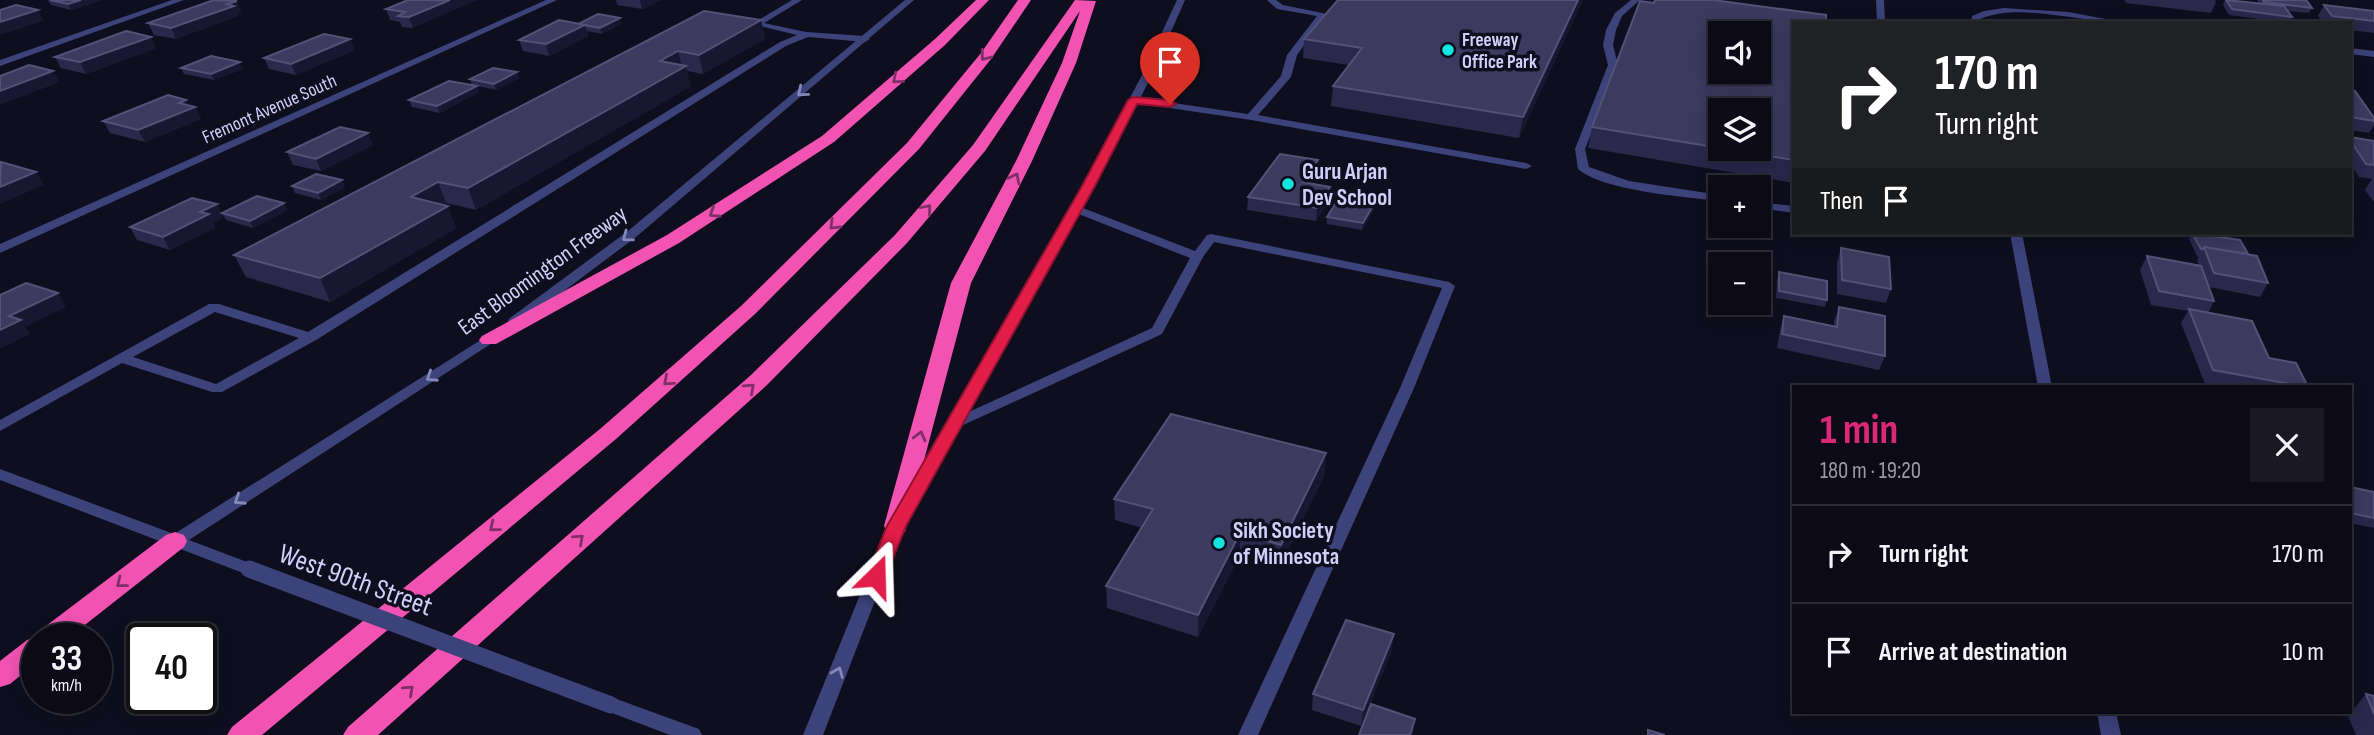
<!DOCTYPE html>
<meta charset="utf-8">
<style>
body{margin:0;font-family:"Sofia Sans Condensed",sans-serif;background:#191823;color:#f1f3f6;height:100vh;display:flex;flex-direction:column;font-size:26px;white-space:nowrap}
*{box-sizing:border-box;margin:0}
p{font-size:23px;color:#9a9aa1}
.icon{flex:none;width:38px;height:38px;fill:none;stroke:currentColor;stroke-width:2;stroke-linecap:round;stroke-linejoin:round}
.map{position:relative;flex:1;overflow:hidden}
.panel{position:absolute;left:1792px;top:385px;width:560px;height:329px;display:flex;flex-direction:column;background:#0b0a16;border-radius:0px;box-shadow:0 4px 18px #0003,0 0 0 2px #2b2b35}
.panel>*{flex:none}
.guide{position:absolute;left:1792px;top:21px;width:560px;height:214px;border-radius:0px;box-shadow:0 4px 18px #0003,0 0 0 2px #2b2b35;background:#202124;color:#fff;overflow:hidden}
.fabs{position:absolute;left:1708px;top:21px;display:grid;gap:14px}
.fabs a{display:grid;place-items:center;width:63px;height:63px;border-radius:0px;background:#0b0a16;box-shadow:0 4px 18px #0003,0 0 0 2px #2b2b35;font-size:35px}
.speed{position:absolute;left:21px;top:623px;display:flex;gap:14px;font-size:35px;font-weight:700;text-align:center}
.speed>*{display:grid;place-content:center;width:91px;height:91px;border-radius:50%;background:#0b0a16;box-shadow:0 4px 18px #0003,0 0 0 2px #2b2b35;line-height:1}
.speed small{font-size:18px;font-weight:400}
.speed .limit{border:4px solid #111;border-radius:10px;background:#fff;color:#111}
.pin{position:absolute;display:grid;place-items:center;width:60px;height:60px;color:#fff;margin:-72px -30px;border-radius:50% 50% 50% 0;rotate:-45deg;box-shadow:0 0 7px #0007}
.pin .icon{rotate:45deg}
.me{position:absolute;width:77px;margin:-38px;rotate:22deg;stroke-linejoin:round;filter:drop-shadow(0 0 5px #0008)}
.turn{display:flex;align-items:center;gap:24px;height:147px;padding:0 28px;font-size:32px}
.turn .icon{width:91px;height:91px;stroke-width:2.5}
.turn b{display:block;font-size:49px;line-height:60px}
.then{display:flex;align-items:center;height:66px;padding:0 28px;background:#0003;gap:14px;font-size:26px}
.round{display:grid;place-items:center;flex:none;width:74px;height:74px;border-radius:0px;background:#191823}
.head{display:flex;align-items:center;justify-content:space-between;height:119px;padding:0 28px}
h1{font-size:42px;font-weight:700;line-height:52px;color:#db2777}
ul{padding:0;list-style:none}
li{display:flex;align-items:center;gap:21px;height:98px;padding:0 28px;border-top:2px solid #2b2b35}
li div{flex:1}
li b{display:block;font-size:26px}
li em{font-style:normal}
.map>svg:first-child{display:block}
.lines{fill:none;stroke-linecap:round;stroke-linejoin:round}
.service{fill:#3c427a;fill-rule:evenodd}
.minor{fill:#3c427a;fill-rule:evenodd}
.tertiary{fill:#3c427a;fill-rule:evenodd}
.motorway{fill:#f253b3;fill-rule:evenodd}
.tertiary-bridge{stroke:#3c427a;stroke-width:17}
.wall{fill:#2a284b;fill-rule:evenodd}
.shaded-wall{fill:#181631}
.building{fill:#3c3a5e;stroke:#535177;stroke-width:2;fill-rule:evenodd}
.oneway{stroke:#803068}
.oneway2{stroke:#8688ba}
.route{fill:#e11d48;stroke:#92132f;stroke-width:2}
.poi-dot{fill:#12e4df;stroke:#0f0e1e;stroke-width:2.5}
.labels{text-anchor:middle;stroke-width:7;stroke-linejoin:round;paint-order:stroke}
.far-poi-label{font-size:19px;font-weight:bold;fill:#cfcffb;stroke:#0f0e1e;text-anchor:start}
.far-street-label{font-size:19px;fill:#cfcffb;stroke:#0f0e1e}
.poi-label{font-size:23px;font-weight:bold;fill:#cfcffb;stroke:#0f0e1e;text-anchor:start}
.street-label{font-size:23px;fill:#cfcffb;stroke:#0f0e1e}
.near-street-label{font-size:28px;fill:#cfcffb;stroke:#0f0e1e}
</style>
<div class="map">
<svg width="2374" height="735" viewBox="0 0 2374 735">
<rect width="100%" height="100%" fill="#0f0e1e"/>
<g class="lines">
<g class="service">
<path d="M792,0H802L764,23L806,32L865,36L870,39L865,42L808,37L786,46L316,340L222,392H212L122,363L0,431V420L209,304H219L308,332L780,42L797,35L752,24ZM215,312L299,338L216,384L133,357Z"/>
<path d="M1267,0H1276L1283,5L1327,14L1297,55L1291,77L1258,115L1526,163L1532,166L1526,169L1251,120L1129,102L1128,100L1133,97L1248,114L1281,76L1287,55L1317,16L1277,9Z"/>
<path d="M1631,0H1640L1622,16L1616,30L1613,45L1618,65L1585,149L1589,167L1629,181L1720,195V201C1686,197 1603,191 1578,169L1575,149L1608,65L1603,45L1606,30L1615,13Z"/>
<path d="M1876,0H1884L1885,23H1877Z"/>
<path d="M1759,202L1794,206V213L1759,208Z"/>
<path d="M1075,205L1195,251L1207,235L1211,234L1449,282L1455,286L1414,388L1258,735H1238L1400,388L1442,288L1214,242L1203,257L1162,334L959,427H949L947,424L949,421L1152,328L1190,258L1071,211V207Z"/>
</g>
<g class="minor">
<path d="M172,0H184L0,66V60Z"/>
<path d="M546,0H557L0,253V244Z"/>
<path d="M2004,8L2068,12L2127,23C2082,23 2021,2 1980,19V23H1971L1972,16L1984,11Z"/>
<path d="M2350,48L2374,51V57L2350,54Z"/>
<path d="M2010,233H2022L2052,387H2038Z"/>
<path d="M2097,712H2116L2121,735H2101Z"/>
</g>
<g class="tertiary">
<path d="M905,0H914L636,237L520,324H510L508,321L510,318L628,231Z"/>
<path d="M1177,0H1185L1151,77L1095,186L904,526L823,735H803L888,526L1083,186L1141,77Z"/>
<path d="M498,329L505,333L503,336L189,540L255,565L257,569L255,573L249,575L243,573L0,480V469L174,534Z"/>
<path d="M611,697L699,729L702,735H670L604,710L602,705L604,700Z"/>
</g>
<g class="motorway">
<path d="M976,0H989L945,45L834,142L679,243L496,344H482L479,340L482,336L667,235L822,136L935,39Z"/>
<path d="M1018,0H1031L991,59L919,149L755,314L616,439L262,735H227L232,727L600,429L741,306L907,143L981,53Z"/>
<path d="M1075,0L1096,1L1076,63L1032,161L971,283L905,532L896,534L887,532L884,526L951,283L1016,161L1062,63L1080,11L985,151L907,243L767,385L378,735H343L348,727L751,375L895,235L973,145Z"/>
<path d="M175,532L184,535L187,541L184,547L67,639H37V662L10,684L0,687V661L27,640L36,637L38,632L166,535Z"/>
</g>
<path class="tertiary-bridge" d="M249,569L611,705"/>
</g>
<g class="wall">
<path d="M48,0H101L71,10L51,5Z"/>
<path d="M408,0L413,28L402,27L400,22L390,20L386,9Z"/>
<path d="M616,0H661L642,9L617,5Z"/>
<path d="M1583,0L1519,138L1331,106L1333,86L1349,65L1303,58L1304,39Z"/>
<path d="M2124,0H2215L2216,2L2211,13L2126,3Z"/>
<path d="M2225,0L2259,3L2257,0H2306L2312,8L2309,13L2287,11L2292,17L2289,23L2229,15L2223,5Z"/>
<path d="M1654,3L1794,23V183L1588,148L1592,127ZM1720,110L1759,149H1720Z"/>
<path d="M2324,5L2374,11V33L2350,30V23H2323L2318,16Z"/>
<path d="M704,11L761,20L765,39L703,74L687,71L691,86L476,210L446,203L443,205L456,228L330,302L246,277L234,255Z"/>
<path d="M242,12L237,13L238,16L176,39L154,35L148,23Z"/>
<path d="M578,24H621L602,34L587,31L588,36L549,56L523,51L519,40Z"/>
<path d="M156,48L86,74L61,68L55,57Z"/>
<path d="M355,50L296,75L269,69L264,58Z"/>
<path d="M181,68L243,69L214,80L184,74Z"/>
<path d="M517,72L519,78L496,90L472,85L470,79Z"/>
<path d="M2350,90L2374,118V125L2369,133L2350,130Z"/>
<path d="M479,92L440,113L412,107L409,100Z"/>
<path d="M189,105L195,107L201,119L145,142L110,133L103,121Z"/>
<path d="M2350,137L2374,141V202L2365,190L2372,179L2359,177L2350,163Z"/>
<path d="M373,145L321,171L293,165L287,152Z"/>
<path d="M1318,160L1317,173L1310,184L1330,187L1329,200L1316,221L1247,210L1248,197Z"/>
<path d="M342,180L345,187L321,200L295,193L292,186Z"/>
<path d="M217,204L223,217L213,223L215,228L170,250L137,240L130,227Z"/>
<path d="M1374,209L1362,230L1327,224V217Z"/>
<path d="M288,210L253,228L226,220L222,213Z"/>
<path d="M2152,233H2180L2178,237Z"/>
<path d="M2192,233L2248,254L2268,283L2260,297L2209,287L2214,301L2208,313L2308,387H2218L2205,384L2181,323L2188,311L2151,305L2140,270L2147,256L2199,265L2197,260L2199,257L2197,256L2189,239Z"/>
<path d="M1841,248L1891,289L1886,303L1837,294V262Z"/>
<path d="M1779,272L1827,300L1825,307L1776,298L1777,279Z"/>
<path d="M1839,307L1885,356L1879,370L1777,348L1780,330L1784,316L1834,326V321Z"/>
<path d="M1325,474L1280,566L1240,555L1198,637L1107,608L1106,586L1142,528L1115,520L1114,499Z"/>
<path d="M2350,487L2374,492V528L2350,523Z"/>
<path d="M1392,650L1361,726L1312,710L1313,694Z"/>
<path d="M2366,694L2374,696V735H2356L2348,716Z"/>
</g>
<g class="shaded-wall">
<path d="M81,0H101L71,10L68,4Z"/>
<path d="M450,0H478L413,28L409,17Z"/>
<path d="M640,0H661L642,9Z"/>
<path d="M1578,0H1583L1519,138L1523,117Z"/>
<path d="M237,1L242,12L237,13L238,16L176,39L171,28Z"/>
<path d="M38,10L44,21L0,35V22Z"/>
<path d="M620,18L621,24L602,34L600,28Z"/>
<path d="M761,20L765,39L703,74L699,55Z"/>
<path d="M585,25L588,36L549,56L546,44Z"/>
<path d="M151,37L156,48L86,74L80,62Z"/>
<path d="M350,39L355,50L296,75L291,64Z"/>
<path d="M678,51L682,68L686,66L691,86L476,210L468,188L660,61Z"/>
<path d="M240,62L243,69L214,80L211,74Z"/>
<path d="M53,71L60,82L0,105V91Z"/>
<path d="M517,72L519,78L496,90L494,84Z"/>
<path d="M477,86L479,92L440,113L437,106Z"/>
<path d="M186,100L190,109L195,107L201,119L145,142L138,130L179,103Z"/>
<path d="M368,133L373,145L321,171L316,159Z"/>
<path d="M1318,160L1317,173L1302,195L1303,182Z"/>
<path d="M36,172L44,185L0,204V187Z"/>
<path d="M342,180L345,187L321,200L318,193Z"/>
<path d="M438,182L446,203L419,219L411,197Z"/>
<path d="M1330,187L1329,200L1316,221L1317,208Z"/>
<path d="M1375,202L1374,209L1362,230L1363,223Z"/>
<path d="M284,203L288,210L253,228L250,221Z"/>
<path d="M217,204L223,217L213,223L215,228L170,250L163,237L200,212Z"/>
<path d="M448,206L456,228L330,302L320,278Z"/>
<path d="M58,293L66,307L25,327L30,334L0,349V330L9,316Z"/>
<path d="M1326,453L1325,474L1280,566L1281,545Z"/>
<path d="M1240,533V555L1198,637V615Z"/>
<path d="M1394,634L1392,650L1361,726L1363,710Z"/>
<path d="M1415,719L1413,735H1410Z"/>
</g>
<g class="building">
<path d="M50,0H81L68,4Z"/>
<path d="M214,0L237,1L227,4L234,6L171,28L148,23Z"/>
<path d="M408,0H450L409,17L398,16L405,12L386,9Z"/>
<path d="M1338,0H1578L1523,117L1333,86L1362,48L1304,39Z"/>
<path d="M1655,0H1713L1826,15V23H1794V160L1724,149H1759V110H1720V148L1592,127L1640,1L1654,3ZM1720,33H1759V72H1720Z"/>
<path d="M2226,0L2284,6L2292,17L2232,9Z"/>
<path d="M2263,0H2306L2312,8L2264,2Z"/>
<path d="M16,5L38,10L0,22V10Z"/>
<path d="M2324,5L2374,11V21L2332,16Z"/>
<path d="M704,11L761,20L699,55L678,51L660,61L686,66L468,188L438,182L411,197L448,206L320,278L234,255Z"/>
<path d="M598,14L620,18L600,28L578,24Z"/>
<path d="M559,20L585,25L546,44L519,40Z"/>
<path d="M126,31L151,37L80,62L55,57Z"/>
<path d="M324,34L350,39L291,64L264,58Z"/>
<path d="M211,56L240,62L211,74L181,68Z"/>
<path d="M29,65L53,71L0,91V76Z"/>
<path d="M493,68L517,72L494,84L470,79Z"/>
<path d="M449,81L477,86L437,106L409,100Z"/>
<path d="M2350,90L2355,91L2374,118V121L2350,117Z"/>
<path d="M168,95L186,100L179,103L195,107L138,130L103,121Z"/>
<path d="M340,127L368,133L316,159L287,152Z"/>
<path d="M2350,137L2374,141V165L2366,164L2350,140Z"/>
<path d="M1280,154L1318,160L1303,182L1330,187L1317,208L1248,197Z"/>
<path d="M1,162L36,172L0,187Z"/>
<path d="M316,174L342,180L318,193L292,186Z"/>
<path d="M257,196L284,203L250,221L222,213Z"/>
<path d="M1340,196L1375,202L1363,223L1327,217Z"/>
<path d="M192,198L217,204L200,212L209,214L163,237L130,227Z"/>
<path d="M2192,233L2240,240L2248,254L2204,247L2203,249H2201Z"/>
<path d="M2204,247L2257,256L2268,283L2214,273Z"/>
<path d="M1841,248L1889,257L1891,289L1842,280Z"/>
<path d="M2147,256L2201,266L2214,301L2159,291Z"/>
<path d="M1779,272L1827,281V300L1779,291Z"/>
<path d="M26,283L58,293L9,316L21,320L0,330V295Z"/>
<path d="M1839,307L1885,316V356L1782,334L1784,316L1837,327Z"/>
<path d="M2189,309L2252,321L2269,358L2296,363L2308,387L2213,370Z"/>
<path d="M1171,414L1326,453L1281,545L1240,533L1198,615L1106,586L1153,509L1114,499Z"/>
<path d="M2350,487L2374,492V518L2350,513Z"/>
<path d="M1346,620L1394,634L1363,710L1313,694Z"/>
<path d="M2366,694L2374,696V714Z"/>
<path d="M1371,704L1415,719L1410,735H1359Z"/>
<path d="M1648,730L1665,735H1648Z"/>
</g>
<defs><path id="oneway-chevron" d="M-2-3.5L2.5 0L-2 3.5" fill="none" stroke-width="1.6" stroke-linecap="round" stroke-linejoin="round" transform="scale(1.75)"/></defs>
<g class="oneway">
<use href="#oneway-chevron" transform="translate(985 56) rotate(127)"/>
<use href="#oneway-chevron" transform="translate(897 79) rotate(139)"/>
<use href="#oneway-chevron" transform="translate(1015 178) rotate(-63)"/>
<use href="#oneway-chevron" transform="translate(927 209) rotate(-50)"/>
<use href="#oneway-chevron" transform="translate(714 213) rotate(147)"/>
<use href="#oneway-chevron" transform="translate(834 225) rotate(135)"/>
<use href="#oneway-chevron" transform="translate(668 381) rotate(139)"/>
<use href="#oneway-chevron" transform="translate(750 388) rotate(-42)"/>
<use href="#oneway-chevron" transform="translate(920 436) rotate(-75)"/>
<use href="#oneway-chevron" transform="translate(494 527) rotate(141)"/>
<use href="#oneway-chevron" transform="translate(579 539) rotate(-42)"/>
<use href="#oneway-chevron" transform="translate(121 583) rotate(142)"/>
<use href="#oneway-chevron" transform="translate(409 690) rotate(-42)"/>
</g>
<g class="oneway2">
<use href="#oneway-chevron" transform="translate(802 92) rotate(140)"/>
<use href="#oneway-chevron" transform="translate(627 237) rotate(143)"/>
<use href="#oneway-chevron" transform="translate(431 377) rotate(147)"/>
<use href="#oneway-chevron" transform="translate(239 500) rotate(147)"/>
<use href="#oneway-chevron" transform="translate(838 672) rotate(-68)"/>
</g>
<path class="route" d="M1133,97L1170,100L1176,104L1170,107L1137,104L1095,186L906,526L886,576L883,581H870L867,576L887,526L1082,186L1128,100Z"/>
<g class="poi-dot">
<circle cx="1448" cy="50" r="7"/>
<circle cx="1288" cy="184" r="7"/>
<circle cx="1219" cy="543" r="7"/>
</g>
<g class="labels">
<g class="far-poi-label">
<text x="1462" y="46">Freeway<tspan x="1462" dy="22">Office Park</tspan></text>
</g>
<g class="far-street-label">
<text transform="translate(269 108) rotate(-24)" y="7">Fremont Avenue South</text>
</g>
<g class="poi-label">
<text x="1302" y="179">Guru Arjan<tspan x="1302" dy="26">Dev School</tspan></text>
<text x="1233" y="538">Sikh Society<tspan x="1233" dy="26">of Minnesota</tspan></text>
</g>
<g class="street-label">
<text transform="translate(542 270) rotate(-36)" y="8">East Bloomington Freeway</text>
</g>
<g class="near-street-label">
<text transform="translate(356 579) rotate(20)" y="10">West 90th Street</text>
</g>
</g>
</svg>
<div class="fabs">
<a><svg class="icon" aria-label="sound" viewBox="0 0 24 24"><path d="M4 9h4l5-4v14l-5-4H4zM17 9q2 3 0 6"/></svg></a>
<a><svg class="icon" aria-label="layers" viewBox="0 0 24 24"><path d="M12 4l9 5-9 5-9-5zM3 14l9 5 9-5"/></svg></a>
<a>+</a>
<a>−</a>
</div>
<div class="speed"><div>33<small>km/h</small></div><div class="limit">40</div></div>
<div class="pin" style="left:1170px;top:104px;background:#d93025"><svg class="icon" aria-label="arrive" viewBox="0 0 24 24"><path d="M6 21V4h12l-3 4 3 4H6"/></svg></div>
<svg class="me" style="left:876px;top:576px" viewBox="-20 -20 40 40"><path d="M0-17L14 15 0 8-14 15z" fill="#e11d48" stroke="#fff" stroke-width="4"/></svg>
<div class="guide">
<div class="turn"><svg class="icon" aria-label="right" viewBox="0 0 24 24"><path d="M7 20v-9h11M14 6l5 5-5 5"/></svg><div><b>170 m</b>Turn right</div></div>
<div class="then">Then<svg class="icon" aria-label="arrive" viewBox="0 0 24 24"><path d="M6 21V4h12l-3 4 3 4H6"/></svg></div>
</div>
<section class="panel">
<div class="head"><div><h1>1 min</h1><p>180 m · 19:20</p></div><a class="round"><svg class="icon" aria-label="close" viewBox="0 0 24 24"><path d="M6 6l12 12M18 6L6 18"/></svg></a></div>
<ul>
<li><svg class="icon" aria-label="right" viewBox="0 0 24 24"><path d="M7 20v-9h11M14 6l5 5-5 5"/></svg><div><b>Turn right</b></div><em>170 m</em></li>
<li><svg class="icon" aria-label="arrive" viewBox="0 0 24 24"><path d="M6 21V4h12l-3 4 3 4H6"/></svg><div><b>Arrive at destination</b></div><em>10 m</em></li>
</ul>
</section>
</div>
